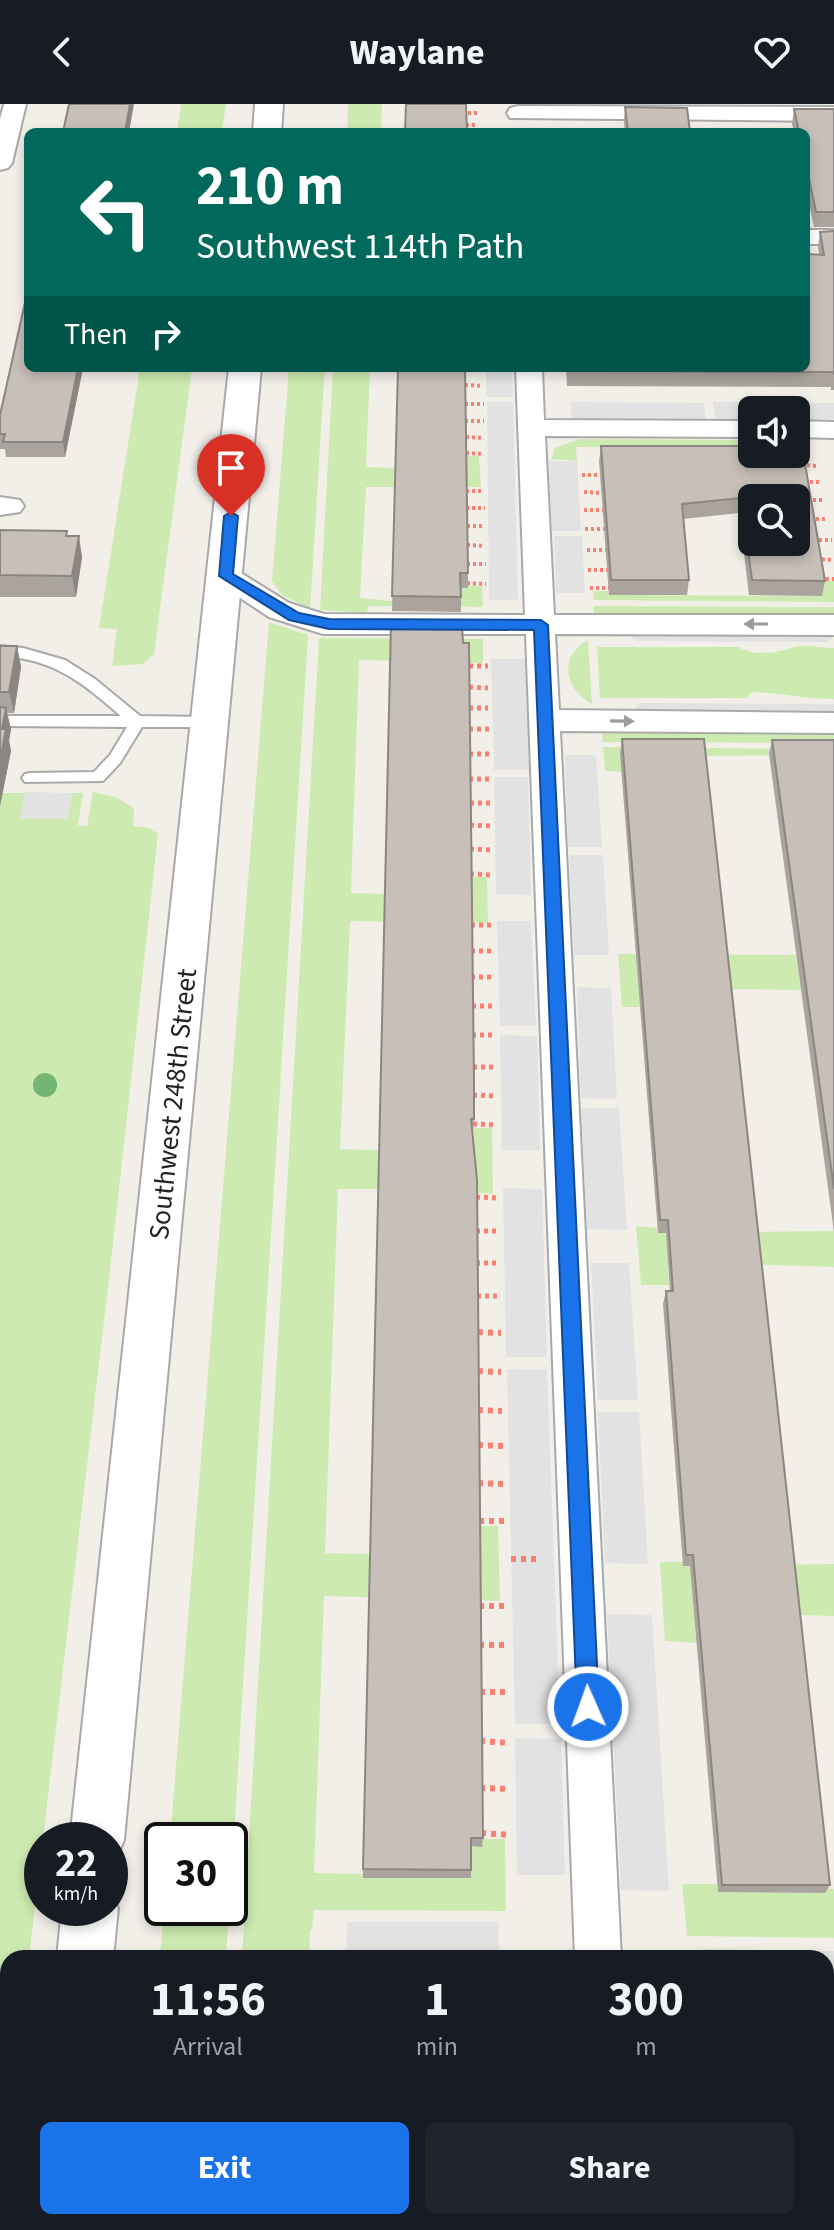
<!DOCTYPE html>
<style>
body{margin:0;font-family:"Source Sans 3",sans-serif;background:#20242c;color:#f1f3f6;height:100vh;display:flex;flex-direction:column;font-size:30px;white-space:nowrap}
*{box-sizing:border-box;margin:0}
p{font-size:26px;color:#9ea1a6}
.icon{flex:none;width:44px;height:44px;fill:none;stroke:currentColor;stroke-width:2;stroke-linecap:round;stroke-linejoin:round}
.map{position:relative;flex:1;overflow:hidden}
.drawer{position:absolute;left:0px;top:1846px;width:834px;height:280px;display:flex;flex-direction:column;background:#171b24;border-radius:24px 24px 0 0;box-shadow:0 4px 12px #0003}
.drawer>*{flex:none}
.banner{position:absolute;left:24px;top:24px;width:786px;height:244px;border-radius:12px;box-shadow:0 4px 12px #0003;background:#00695c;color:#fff;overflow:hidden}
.controls{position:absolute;left:738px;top:292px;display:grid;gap:16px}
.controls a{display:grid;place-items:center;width:72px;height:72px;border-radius:12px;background:#171b24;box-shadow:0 4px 12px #0003;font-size:40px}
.speed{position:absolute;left:24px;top:1718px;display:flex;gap:16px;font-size:40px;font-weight:700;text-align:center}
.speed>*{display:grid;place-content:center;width:104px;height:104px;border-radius:50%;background:#171b24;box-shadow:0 4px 12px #0003;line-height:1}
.speed small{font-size:20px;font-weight:400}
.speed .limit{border:4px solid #111;border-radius:12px;background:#fff;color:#111}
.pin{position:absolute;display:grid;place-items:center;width:68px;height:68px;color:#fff;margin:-82px -34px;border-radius:50% 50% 50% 0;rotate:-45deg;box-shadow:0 0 8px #0007}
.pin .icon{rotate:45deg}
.me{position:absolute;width:88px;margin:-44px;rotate:358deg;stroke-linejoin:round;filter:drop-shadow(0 0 6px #0008)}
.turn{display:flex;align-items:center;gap:28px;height:168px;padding:0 40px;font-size:36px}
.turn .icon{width:104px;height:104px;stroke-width:2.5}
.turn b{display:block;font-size:56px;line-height:68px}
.then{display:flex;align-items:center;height:76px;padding:0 40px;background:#0003;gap:16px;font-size:30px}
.eta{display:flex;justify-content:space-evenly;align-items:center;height:136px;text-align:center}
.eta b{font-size:48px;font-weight:700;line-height:56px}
.button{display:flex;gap:16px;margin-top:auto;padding:16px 40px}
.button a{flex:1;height:92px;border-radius:12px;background:#1a73e8;color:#fff;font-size:32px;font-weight:700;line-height:92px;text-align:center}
.button a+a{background:#20242c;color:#f1f3f6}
header{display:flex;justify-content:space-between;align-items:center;height:104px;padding:0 40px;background:#171b24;font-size:36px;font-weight:700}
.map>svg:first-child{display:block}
.grass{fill:#cdebb0}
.parking{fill:#e2e2e2}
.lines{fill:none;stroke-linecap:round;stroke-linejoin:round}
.service-casing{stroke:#a9a9a9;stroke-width:4}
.minor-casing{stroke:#a9a9a9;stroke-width:4}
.tertiary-casing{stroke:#a9a9a9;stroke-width:4}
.path-far2{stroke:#fa8072;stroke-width:4;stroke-dasharray:3 3;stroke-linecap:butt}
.path-far1{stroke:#fa8072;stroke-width:5;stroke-dasharray:4 4;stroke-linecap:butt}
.path{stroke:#fa8072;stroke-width:6;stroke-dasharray:5 5;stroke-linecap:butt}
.service{fill:#fff;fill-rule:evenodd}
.minor{fill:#fff;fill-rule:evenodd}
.tertiary{fill:#fff;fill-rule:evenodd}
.tree{fill:#74b475}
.wall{fill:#aba49e}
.shaded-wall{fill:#8b8681}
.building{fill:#c7bfb8;stroke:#8b8681;stroke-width:2;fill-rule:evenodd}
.oneway{fill:#9c9c9c}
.route{fill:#1a73e8;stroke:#114b97;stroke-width:2}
.labels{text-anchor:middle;stroke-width:8;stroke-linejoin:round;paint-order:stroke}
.street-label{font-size:28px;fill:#222;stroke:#fff}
</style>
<header><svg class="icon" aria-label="back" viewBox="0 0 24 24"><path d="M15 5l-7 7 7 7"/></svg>Waylane<svg class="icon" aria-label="heart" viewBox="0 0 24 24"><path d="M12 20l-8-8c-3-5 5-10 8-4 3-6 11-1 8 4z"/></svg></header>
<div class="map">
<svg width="834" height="2126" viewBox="0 0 834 2126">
<rect width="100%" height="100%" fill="#f2efe9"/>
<g class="grass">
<path d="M181,0H226L222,28H177Z"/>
<path d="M348,0H382L381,28H347Z"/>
<path d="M140,264H192L154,550L143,560L112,562L117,525L99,524Z"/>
<path d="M289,264H325L310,505L282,491L272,477Z"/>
<path d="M333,264H370L366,363L459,366L466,352H479L481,383H366L360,494L392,497L467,481L482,482L483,503L369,502L366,509L320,506Z"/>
<path d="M579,335L752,336V344L576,343L577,357L551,355L555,344Z"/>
<path d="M819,477H834V498L594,496L593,487H609L610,491L821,492Z"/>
<path d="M594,502L834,503V512L594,510Z"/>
<path d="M269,518L308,531L230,1794V1736H170Z"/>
<path d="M319,534L483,535V559L359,556L351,789L385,790V792L470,773H487L488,819L350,817L340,1045L465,1049V1029H474L473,1024H492L493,1090L378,1081L377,1085H338L325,1449L479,1453V1422H498L500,1497L324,1492L314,1769L363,1770L364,1774H470L471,1742L481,1735H505L506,1807L314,1806L312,1825H310L309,1854H242Z"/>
<path d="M588,536L592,600C564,585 558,553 588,536Z"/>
<path d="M597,543H738C756,553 777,549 794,543C805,540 823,544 834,544V595C806,595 781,589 752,588L746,594H600Z"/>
<path d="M603,629L834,631V639L602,638Z"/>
<path d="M603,643L834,645V651L702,652L622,668L605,667Z"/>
<path d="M93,688C110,691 121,694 134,705L133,722L149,724L158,730L112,1149L29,1854H8V2027L0,2091V702L2,689H25L21,715H67L72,689H83L78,721L87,722Z"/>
<path d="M618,850L796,851L801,886L726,885L648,903H622Z"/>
<path d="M636,1122L657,1124L658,1129L834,1127V1163L668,1158L669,1181H641Z"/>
<path d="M660,1458H683L684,1462L834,1460V1512L796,1511L698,1539L665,1537Z"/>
<path d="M682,1780H718L719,1788L824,1789L825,1784L834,1785V1834L687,1832Z"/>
<path d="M164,1804H229L226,1854H160Z"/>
</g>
<g class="parking">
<path d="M486,264H512L513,293H486Z"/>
<path d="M487,298H513L518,496H489Z"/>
<path d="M570,298L704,299L706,315L572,314Z"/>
<path d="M713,298L834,299V315H796V306H752V315L715,314Z"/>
<path d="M549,357H577L581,427H552Z"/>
<path d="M554,432H582L585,489H556Z"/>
<path d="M624,528H834V532L828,538L636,537Z"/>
<path d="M491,555H525L529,666H494Z"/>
<path d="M641,599L834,600V610L630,609Z"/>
<path d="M565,651H596L602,743H568Z"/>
<path d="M494,673H528L531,791L496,790Z"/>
<path d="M25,688L72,689L68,715H20Z"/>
<path d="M569,751H603L609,851H574Z"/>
<path d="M497,817H531L536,922H500Z"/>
<path d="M577,883L611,884L617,995L581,994Z"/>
<path d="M500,931L537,932L540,1046H502Z"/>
<path d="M581,1004H619L627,1126L587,1125Z"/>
<path d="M503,1084L542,1085L547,1253H506Z"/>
<path d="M591,1159H629L638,1296H598Z"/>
<path d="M507,1265L547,1266L560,1620H515Z"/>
<path d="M598,1308H639L648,1460L605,1459Z"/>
<path d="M607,1510L652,1511L669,1787L621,1786Z"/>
<path d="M515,1634L561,1635L565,1771H517Z"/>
<path d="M347,1818H498L499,1854H346Z"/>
<path d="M701,1845L834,1847V1989H826V1854H701Z"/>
</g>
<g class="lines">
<defs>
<path id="service" d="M0,542L23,544L65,556L95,575L140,612L211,613L219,618L211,623H142L120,659L103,677L25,678L22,674L25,670L30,669L94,668L110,651L127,623L0,622V612H121C81,578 55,555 0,552Z"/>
<g id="minor">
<path d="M4,0H26L12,59L8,64L0,66V15Z"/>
<path d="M518,2L834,3V17L510,14L507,9L510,4Z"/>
<rect x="806" y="126" width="28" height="14"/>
<path d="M516,264H542L544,316L752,317V333L545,332L554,511H834V531L555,530L559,606L834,609V629L560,627L621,1854H575L526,530H323L269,513L216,478L212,472L216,466L226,463L236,466L289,499L324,510L525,511Z"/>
<path d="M796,317L834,318V334L796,333Z"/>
<path d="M0,393L20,396L24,402L20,408L0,411Z"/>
<rect x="826" y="1871" width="8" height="46"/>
</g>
<g id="tertiary">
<path d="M255,0H283L281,28H253Z"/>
<path d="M229,264H261L124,1736L116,1755L110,1758V1736H70Z"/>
<path d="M110,1785L118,1804L113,1854H57L62,1804H110Z"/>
<path d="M28,2118H88L87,2126H27Z"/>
</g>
</defs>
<use href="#service" class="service-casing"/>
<use href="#minor" class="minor-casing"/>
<use href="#tertiary" class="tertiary-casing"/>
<g class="path-far2">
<path d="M462,9H477"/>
<path d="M466,21H477"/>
<path d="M464,264L483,265"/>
<path d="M465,281L483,282"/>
<path d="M465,300H484"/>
<path d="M465,317H484"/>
<path d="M466,333L484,334"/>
<path d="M466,349L484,350"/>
<path d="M801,361L818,362"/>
<path d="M582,371H600"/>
<path d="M804,378H821"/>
<path d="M466,387H484"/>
<path d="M584,388L601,389"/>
<path d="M807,396H824"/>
<path d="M466,404H485"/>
<path d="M584,406H603"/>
<path d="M810,415H828"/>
<path d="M467,422H485"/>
<path d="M585,425H605"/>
<path d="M813,436H832"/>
<path d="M467,441L485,442"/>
<path d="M587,446H606"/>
<path d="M816,455L834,456"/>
<path d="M467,460H486"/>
<path d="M588,466H607"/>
<path d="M820,475H834"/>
<path d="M467,479L486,480"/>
<path d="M590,484H609"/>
</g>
<g class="path-far1">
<path d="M469,562H488"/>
<path d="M469,583L488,584"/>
<path d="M469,604H488"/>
<path d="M469,625H489"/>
<path d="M469,650H490"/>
<path d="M469,675H490"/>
<path d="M470,699H491"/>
<path d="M470,721L491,722"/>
<path d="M470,745L492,746"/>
<path d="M470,770L492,771"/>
<path d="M471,821H493"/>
<path d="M471,847H494"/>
<path d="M471,873H494"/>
<path d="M472,902H495"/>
<path d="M472,931H495"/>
<path d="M473,963H496"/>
<path d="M473,991L496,992"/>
<path d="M473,1020L497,1021"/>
<path d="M476,1093L498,1094"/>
<path d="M476,1127H498"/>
<path d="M476,1159H499"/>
<path d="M477,1192H500"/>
</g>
<g class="path">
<path d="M478,1228L501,1229"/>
<path d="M478,1267L501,1268"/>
<path d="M478,1306L502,1307"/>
<path d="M478,1341L503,1342"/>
<path d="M478,1379L504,1380"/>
<path d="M479,1417H505"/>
<path d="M511,1455H538"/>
<path d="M479,1502H506"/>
<path d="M479,1541H508"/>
<path d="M480,1588H509"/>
<path d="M480,1637L510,1639"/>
<path d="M480,1684L510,1685"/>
<path d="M481,1729L511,1731"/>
</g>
<use href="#service" class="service"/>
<use href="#minor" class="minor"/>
<use href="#tertiary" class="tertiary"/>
</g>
<circle class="tree" cx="45" cy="981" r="12"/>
<g class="wall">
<path d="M625,3L690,28H625L624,18Z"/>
<path d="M794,5H834V123H814L806,86V28H794L792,20Z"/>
<path d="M834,127V286H831V283L567,282L566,264H806L819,150L818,143L820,128Z"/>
<path d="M83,264L65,353H6L5,345H0V311Z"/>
<path d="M398,264L468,469V484H461V508L392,507Z"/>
<path d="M601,342H752L825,477L822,492L749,491L739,409L683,415L689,476L687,491H609L599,357Z"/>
<path d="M0,426L67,427V432L82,453L76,493H0Z"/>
<path d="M391,518L474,1015L473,1029H472L483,1734L482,1743L471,1742V1774H363V1765Z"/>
<path d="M0,542H17L21,563L14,609H7L11,625L9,637L11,647L0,702Z"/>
<path d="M622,635L830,1781L825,1789L718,1788L690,1462H683L663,1200L666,1187H670L666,1129H658L620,650Z"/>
<path d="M772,636H834V1128L769,650Z"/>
<path d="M794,2118H826L834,2126H795Z"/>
</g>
<g class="shaded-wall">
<path d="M130,0H134L129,28H125Z"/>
<path d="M78,264H83L65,353L63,338Z"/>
<path d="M79,432L82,453L76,493L72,472Z"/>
<path d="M17,542L21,563L14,609L9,588Z"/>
<path d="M6,604L11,625L9,637L11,647L0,702V656L2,625Z"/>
</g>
<g class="building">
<path d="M69,0H130L125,28H63Z"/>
<path d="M406,0H466L467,28H405Z"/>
<path d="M625,3L687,4L690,28H628Z"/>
<path d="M794,5H834V108H816L806,60V28H799Z"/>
<path d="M834,127V271V268L568,267L567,264H806V150L824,151L820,128Z"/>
<path d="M28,185V264H78L63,338H3L5,330H0V311Z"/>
<path d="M398,264H465L468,469H460L461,493L392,492Z"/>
<path d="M601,342H752V350H796V342H802L825,477L752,476L741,394L682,400L689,476H611ZM752,394H796V438H752Z"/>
<path d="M0,426L67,427L66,432H79L72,472L0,471Z"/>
<path d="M391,518H462L463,539H469L474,978V1015H471L477,1076L483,1734H471V1766L363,1765Z"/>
<path d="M0,542H17L9,588H0Z"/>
<path d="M0,603L6,604L2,625H6L0,656Z"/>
<path d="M622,635H704L830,1781H722L693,1451H686L666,1187H673L668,1116H660Z"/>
<path d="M772,636H834V1085Z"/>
<path d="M826,2023H834V2126H801L800,2118H826Z"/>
<rect x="296" y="2118" width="439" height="8"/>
</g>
<defs><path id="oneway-solid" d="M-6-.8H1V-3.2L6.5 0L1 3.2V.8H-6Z" transform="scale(2)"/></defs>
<g class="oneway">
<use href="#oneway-solid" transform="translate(756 520) rotate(-180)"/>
<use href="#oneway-solid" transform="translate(622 617) rotate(1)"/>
</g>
<path class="route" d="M231,408L238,412L233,470L299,509L329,515L541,516L548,521L599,1603L595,1611L588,1614L580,1611L577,1603L534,526L329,525L289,516L219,472L224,412Z"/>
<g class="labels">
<g class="street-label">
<text transform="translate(172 1000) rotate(-84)" y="10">Southwest 248th Street</text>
</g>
</g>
</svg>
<div class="controls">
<a><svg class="icon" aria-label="sound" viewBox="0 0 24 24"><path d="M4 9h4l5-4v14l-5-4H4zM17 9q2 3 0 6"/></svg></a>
<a><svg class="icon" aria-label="search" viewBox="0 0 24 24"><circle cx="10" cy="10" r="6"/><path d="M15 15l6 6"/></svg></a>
</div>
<div class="speed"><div>22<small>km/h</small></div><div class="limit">30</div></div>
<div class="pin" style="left:231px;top:412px;background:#d93025"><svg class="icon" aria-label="arrive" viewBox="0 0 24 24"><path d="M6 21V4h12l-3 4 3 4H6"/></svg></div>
<svg class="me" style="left:588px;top:1603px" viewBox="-20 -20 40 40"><circle r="17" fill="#1a73e8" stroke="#fff" stroke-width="3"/><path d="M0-11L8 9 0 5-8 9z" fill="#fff"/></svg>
<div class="banner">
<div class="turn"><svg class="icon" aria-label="left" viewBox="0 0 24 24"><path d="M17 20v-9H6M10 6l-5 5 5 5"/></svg><div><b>210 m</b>Southwest 114th Path</div></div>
<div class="then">Then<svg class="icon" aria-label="right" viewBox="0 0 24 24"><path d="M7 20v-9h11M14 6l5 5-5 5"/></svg></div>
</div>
<section class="drawer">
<div class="eta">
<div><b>11:56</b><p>Arrival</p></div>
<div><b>1</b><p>min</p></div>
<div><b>300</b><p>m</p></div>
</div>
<div class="button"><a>Exit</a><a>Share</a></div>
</section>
</div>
